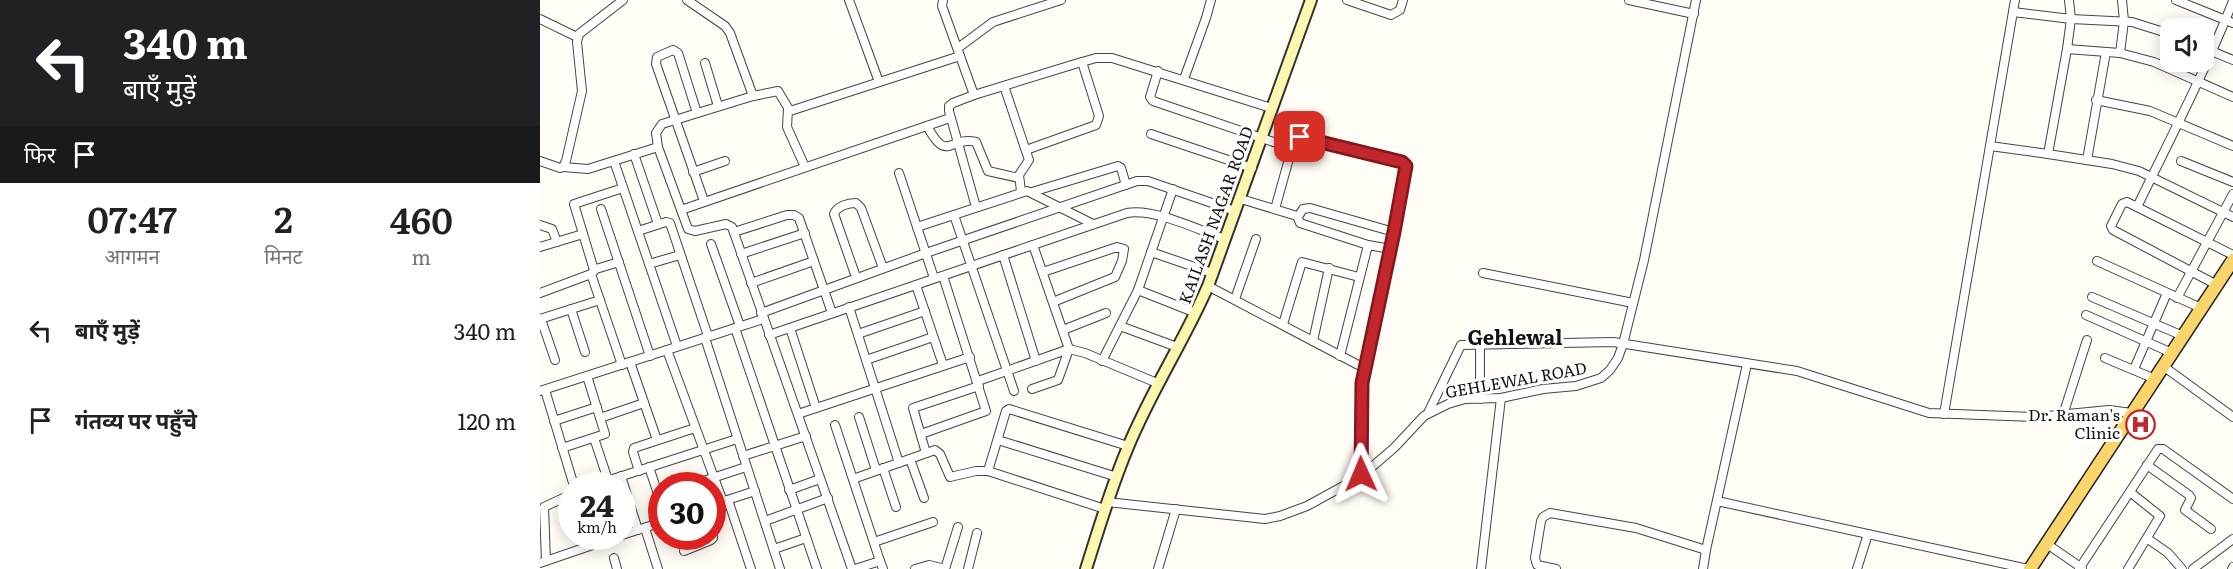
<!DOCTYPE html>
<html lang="hi">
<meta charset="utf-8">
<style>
body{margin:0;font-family:Literata,"Noto Sans Devanagari",serif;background:#f2f2f2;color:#202124;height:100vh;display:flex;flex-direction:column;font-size:22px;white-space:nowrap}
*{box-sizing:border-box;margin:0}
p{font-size:20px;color:#757577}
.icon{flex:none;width:33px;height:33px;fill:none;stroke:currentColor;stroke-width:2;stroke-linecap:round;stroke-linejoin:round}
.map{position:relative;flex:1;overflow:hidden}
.panel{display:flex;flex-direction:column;background:#fff;width:540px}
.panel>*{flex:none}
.hud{background:#202124;color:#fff;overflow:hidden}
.controls{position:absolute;left:1620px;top:18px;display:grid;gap:12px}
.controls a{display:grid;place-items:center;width:54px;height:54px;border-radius:12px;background:#fff;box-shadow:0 3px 15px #0003;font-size:30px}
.speed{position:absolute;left:18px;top:472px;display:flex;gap:12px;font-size:30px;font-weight:700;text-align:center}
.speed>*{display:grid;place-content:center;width:78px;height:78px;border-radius:50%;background:#fff;box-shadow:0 3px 15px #0003;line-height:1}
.speed small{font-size:15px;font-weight:400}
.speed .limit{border:9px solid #d22;background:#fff;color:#111}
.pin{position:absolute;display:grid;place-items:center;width:51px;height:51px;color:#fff;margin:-26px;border-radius:12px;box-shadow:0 3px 9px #0006}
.me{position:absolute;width:66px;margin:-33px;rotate:359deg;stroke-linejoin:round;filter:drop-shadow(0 0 4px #0008)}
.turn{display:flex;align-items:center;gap:21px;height:126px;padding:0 24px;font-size:27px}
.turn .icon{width:78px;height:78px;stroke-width:2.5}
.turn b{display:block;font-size:42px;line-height:51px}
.then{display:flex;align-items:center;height:57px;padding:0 24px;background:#0003;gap:12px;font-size:22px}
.eta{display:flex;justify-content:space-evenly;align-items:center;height:102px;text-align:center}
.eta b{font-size:36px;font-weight:600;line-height:42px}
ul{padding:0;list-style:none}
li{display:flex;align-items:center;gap:18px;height:90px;padding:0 24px}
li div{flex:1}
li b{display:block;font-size:22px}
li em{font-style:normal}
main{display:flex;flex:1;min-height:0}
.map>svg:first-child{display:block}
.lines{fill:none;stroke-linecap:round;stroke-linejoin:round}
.street-casing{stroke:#444;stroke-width:10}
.secondary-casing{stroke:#333;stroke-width:14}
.primary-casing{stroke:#222;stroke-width:15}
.street{stroke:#fff;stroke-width:8}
.secondary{stroke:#fff6b0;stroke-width:10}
.primary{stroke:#f9d66b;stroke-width:12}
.route-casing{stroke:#7f191e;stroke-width:15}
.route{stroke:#c4262e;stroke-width:10}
.labels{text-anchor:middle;stroke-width:6;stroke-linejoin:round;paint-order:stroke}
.street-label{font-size:16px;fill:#111;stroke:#fff}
.poi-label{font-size:16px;fill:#111;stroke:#fff;text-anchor:end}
.quarter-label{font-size:20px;font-weight:bold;fill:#111;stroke:#fff}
</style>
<main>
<section class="panel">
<div class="hud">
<div class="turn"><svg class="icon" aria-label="left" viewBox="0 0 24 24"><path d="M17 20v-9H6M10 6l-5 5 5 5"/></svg><div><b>340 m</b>बाएँ मुड़ें</div></div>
<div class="then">फिर<svg class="icon" aria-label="arrive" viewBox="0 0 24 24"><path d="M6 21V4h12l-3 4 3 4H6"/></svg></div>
</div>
<div class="eta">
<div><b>07:47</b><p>आगमन</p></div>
<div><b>2</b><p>मिनट</p></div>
<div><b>460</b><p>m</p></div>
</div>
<ul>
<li><svg class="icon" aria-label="left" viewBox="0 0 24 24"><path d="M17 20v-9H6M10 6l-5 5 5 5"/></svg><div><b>बाएँ मुड़ें</b></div><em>340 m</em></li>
<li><svg class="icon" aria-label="arrive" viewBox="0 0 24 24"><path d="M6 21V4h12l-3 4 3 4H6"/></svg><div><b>गंतव्य पर पहुँचे</b></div><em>120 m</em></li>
</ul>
</section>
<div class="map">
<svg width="1693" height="569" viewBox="0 0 1693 569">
<rect width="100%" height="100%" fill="#fffdf5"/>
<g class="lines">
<defs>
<g id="street">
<path d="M147,0L185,26L190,33L213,96L238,91L250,111L420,56"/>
<path d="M309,0L339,82"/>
<path d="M403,0L402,6L434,95"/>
<path d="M807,0L851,15L860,10L863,0"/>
<path d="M1089,0L1154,14"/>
<path d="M1636,0L1693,23"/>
<path d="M1473,12L1531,19L1592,22L1630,34"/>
<path d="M0,19L37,37"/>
<path d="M418,48L453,22L521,0"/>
<path d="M1664,48L1693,60"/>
<path d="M1527,49L1531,19L1529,0"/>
<path d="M1580,53L1584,21L1582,0"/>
<path d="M165,63L178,106"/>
<path d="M618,71L610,97L613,101L751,148L760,137L865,163L854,232L822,383L821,474"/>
<path d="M644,79L666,18L671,0"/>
<path d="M464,86L489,160L479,175L481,191"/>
<path d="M213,96L122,124L116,133L118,147L148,229L155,231L186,224L192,227L312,569"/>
<path d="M1556,100L1610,111L1693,146"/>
<path d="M248,109L247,127L265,167"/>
<path d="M157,113L138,53L133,50L117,57L116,64L164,201"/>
<path d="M387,126C408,164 408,136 436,142L448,171L479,178"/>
<path d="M611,134L712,168"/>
<path d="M1450,146L1508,154L1527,49L1580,53L1614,62L1693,97"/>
<path d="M486,150L556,125L559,116L542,62"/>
<path d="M94,154L118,224"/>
<path d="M1508,154L1572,164L1599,171L1693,217"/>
<path d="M1547,160L1566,52"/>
<path d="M0,161L20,168L23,167L26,161L42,91L37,42L39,34L83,0"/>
<path d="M74,161L137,346"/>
<path d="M1641,161L1693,182"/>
<path d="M23,167L48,169L118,147"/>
<path d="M153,172L185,161"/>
<path d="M359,173L394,278"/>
<path d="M492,192L578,166L581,168L586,185"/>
<path d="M701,199L757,216L760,223L828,245L851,249"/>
<path d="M436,207L409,111V106L413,103L434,95L535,64L556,58H572L731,108"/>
<path d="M1597,207C1630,139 1665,72 1693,1"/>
<path d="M61,209L110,356"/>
<path d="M735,209L752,148"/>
<path d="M141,210L410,118"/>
<path d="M414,215L474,391"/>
<path d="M758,217L763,209L770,208L854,232"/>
<path d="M0,225L12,229L17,242"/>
<path d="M377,227L487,191L553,224"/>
<path d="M98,231L126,222L130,223L168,336"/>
<path d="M194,232L247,215H254L259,218L292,313"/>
<path d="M171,244L200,326"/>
<path d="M0,247L43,234"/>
<path d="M611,252L672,273"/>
<path d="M201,254L265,233"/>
<path d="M463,255L496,361"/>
<path d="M1557,261L1661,308"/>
<path d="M79,262L56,269L51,274L82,365"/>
<path d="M109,264L140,255"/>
<path d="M54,270L34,204L83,188"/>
<path d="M503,272L577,247L584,249L582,261L575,277L513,302"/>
<path d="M943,273L1093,303"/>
<path d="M316,277L294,214C297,206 308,203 316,203L321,208L343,268"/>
<path d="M211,283L274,261"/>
<path d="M376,285L403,365"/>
<path d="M1677,285L1573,230L1571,226L1582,204L1587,202L1693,255"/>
<path d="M668,286L824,368"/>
<path d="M598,290L656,313"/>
<path d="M0,293L51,274"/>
<path d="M1552,297L1643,336"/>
<path d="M1637,298L1693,194"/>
<path d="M695,299L716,239"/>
<path d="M309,307L359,463"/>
<path d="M31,309L45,352"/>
<path d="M221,313L386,253L597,181H608L695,211"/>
<path d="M1546,315L1632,353"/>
<path d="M0,319L60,300"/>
<path d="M1,319L15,360"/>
<path d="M743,324L762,262L819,277"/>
<path d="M580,326L637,347"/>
<path d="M195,328L277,569"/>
<path d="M250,328L276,408"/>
<path d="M523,330L566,313"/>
<path d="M318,334L385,311"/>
<path d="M229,335L587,213C615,208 658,230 685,239"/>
<path d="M165,338L240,569"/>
<path d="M773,341L789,268"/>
<path d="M940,343V399"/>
<path d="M127,350L183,502"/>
<path d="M800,356L828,245"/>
<path d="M1565,358L1615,379"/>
<path d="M326,360L393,337"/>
<path d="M562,361L598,290L633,189"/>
<path d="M90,362L117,440"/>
<path d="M1623,366L1693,417"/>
<path d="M1594,369L1627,293"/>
<path d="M438,381L529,349L545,353L617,383"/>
<path d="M492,389L518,380L529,349L493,245"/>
<path d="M5,390L34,486"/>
<path d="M0,391L223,319"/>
<path d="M888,413L921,345L1073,342L1257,371L1389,413L1497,417L1569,410L1592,413L1598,416"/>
<path d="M258,414L430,357"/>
<path d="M1404,414L1475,0"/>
<path d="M1523,415L1547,340"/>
<path d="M319,417L336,470"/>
<path d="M60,418L104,403"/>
<path d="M14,421L57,407"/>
<path d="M295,425L340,561"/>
<path d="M381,434L446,411L403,276"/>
<path d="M54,438L68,480"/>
<path d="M458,440L577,477"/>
<path d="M22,448L65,434L47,376"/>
<path d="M386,453L373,408L439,386"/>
<path d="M203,456L266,436"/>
<path d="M370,459L384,498"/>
<path d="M1607,465L1649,495L1651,498L1645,510L1671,529"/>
<path d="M109,467L122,506"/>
<path d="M343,468L356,507"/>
<path d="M99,471L93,452L94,448L155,428"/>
<path d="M448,471L466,411L469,409L588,446"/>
<path d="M81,476L98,530"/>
<path d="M313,479L395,450L400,454L410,477L436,471H448L565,509"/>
<path d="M51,486L197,439"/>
<path d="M148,486L206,467"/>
<path d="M249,490L280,479"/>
<path d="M28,495L32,505"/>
<path d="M188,500L211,569"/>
<path d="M1177,501L1488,569"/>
<path d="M567,502L725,519L740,516L767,506L809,483L833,466L854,448L884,416L908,404L925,399L961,398L1003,389L1036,386L1061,378L1070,370L1078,358L1083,344L1104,260L1156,0"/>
<path d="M172,505L215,491"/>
<path d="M225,521L288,498"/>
<path d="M105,528L118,569"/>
<path d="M82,535L122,522"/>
<path d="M1608,539L1628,553L1642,569"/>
<path d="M334,542L393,522"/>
<path d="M1507,544L1542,568"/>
<path d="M234,549L266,538"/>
<path d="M144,551L171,540L173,538L172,527"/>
<path d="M74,558L77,569"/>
<path d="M6,561L4,507L32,494"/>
<path d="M0,563L76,537"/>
<path d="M315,569L340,561L343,569"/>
<path d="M375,569L389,565L405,569"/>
<path d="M405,569L418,527"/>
<path d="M428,569L437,533"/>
<path d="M618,569L636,509"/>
<path d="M941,569L961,398"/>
<path d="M1016,569L997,565L995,558L1001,521L1003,517L1010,513L1096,528L1166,550L1207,364"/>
<path d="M1163,569L1166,550"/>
<path d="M1317,569L1328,534"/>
<path d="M1539,569L1618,449H1623L1693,499"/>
<path d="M1588,569L1620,516L1590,492"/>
<path d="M1653,569L1693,539"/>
<path d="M1692,569L1693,567"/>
</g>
<path id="secondary" d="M546,569C559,528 571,487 588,447C611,391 644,341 668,286L771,0"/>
<path id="primary" d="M1490,569L1693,260"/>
</defs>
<use href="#street" class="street-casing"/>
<use href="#secondary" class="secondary-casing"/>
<use href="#primary" class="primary-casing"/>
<use href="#street" class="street"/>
<use href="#secondary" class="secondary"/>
<use href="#primary" class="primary"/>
</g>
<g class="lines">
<defs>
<path id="route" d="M760,137L862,162L866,166L854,232L822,383L821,474"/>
</defs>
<use href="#route" class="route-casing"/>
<use href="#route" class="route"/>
</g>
<defs>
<symbol id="hospital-ring" viewBox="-11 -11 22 22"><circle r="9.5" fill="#fff" stroke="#c4262e" stroke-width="1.5"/><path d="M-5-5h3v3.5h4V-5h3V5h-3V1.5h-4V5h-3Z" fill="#c4262e"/></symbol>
</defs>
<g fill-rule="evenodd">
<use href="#hospital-ring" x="1584" y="408" width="33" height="33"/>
</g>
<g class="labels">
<g class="street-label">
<text transform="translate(676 215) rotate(-70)" y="6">KAILASH NAGAR ROAD</text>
<text transform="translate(976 380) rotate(-10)" y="6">GEHLEWAL ROAD</text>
</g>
<g class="poi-label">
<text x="1580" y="421">Dr. Raman's<tspan x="1580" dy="18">Clinic</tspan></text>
</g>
<g class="quarter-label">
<text x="975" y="345">Gehlewal</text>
</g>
</g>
</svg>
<div class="controls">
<a><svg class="icon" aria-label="sound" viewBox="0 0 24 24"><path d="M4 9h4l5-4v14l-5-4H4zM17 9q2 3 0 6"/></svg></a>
</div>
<div class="speed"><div>24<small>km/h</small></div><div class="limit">30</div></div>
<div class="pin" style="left:760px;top:137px;background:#d93025"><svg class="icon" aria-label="arrive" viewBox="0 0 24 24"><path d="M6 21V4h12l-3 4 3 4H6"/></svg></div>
<svg class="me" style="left:821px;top:474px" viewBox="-20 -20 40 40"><path d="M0-17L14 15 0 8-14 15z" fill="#c4262e" stroke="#fff" stroke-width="4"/></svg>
</div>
</main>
